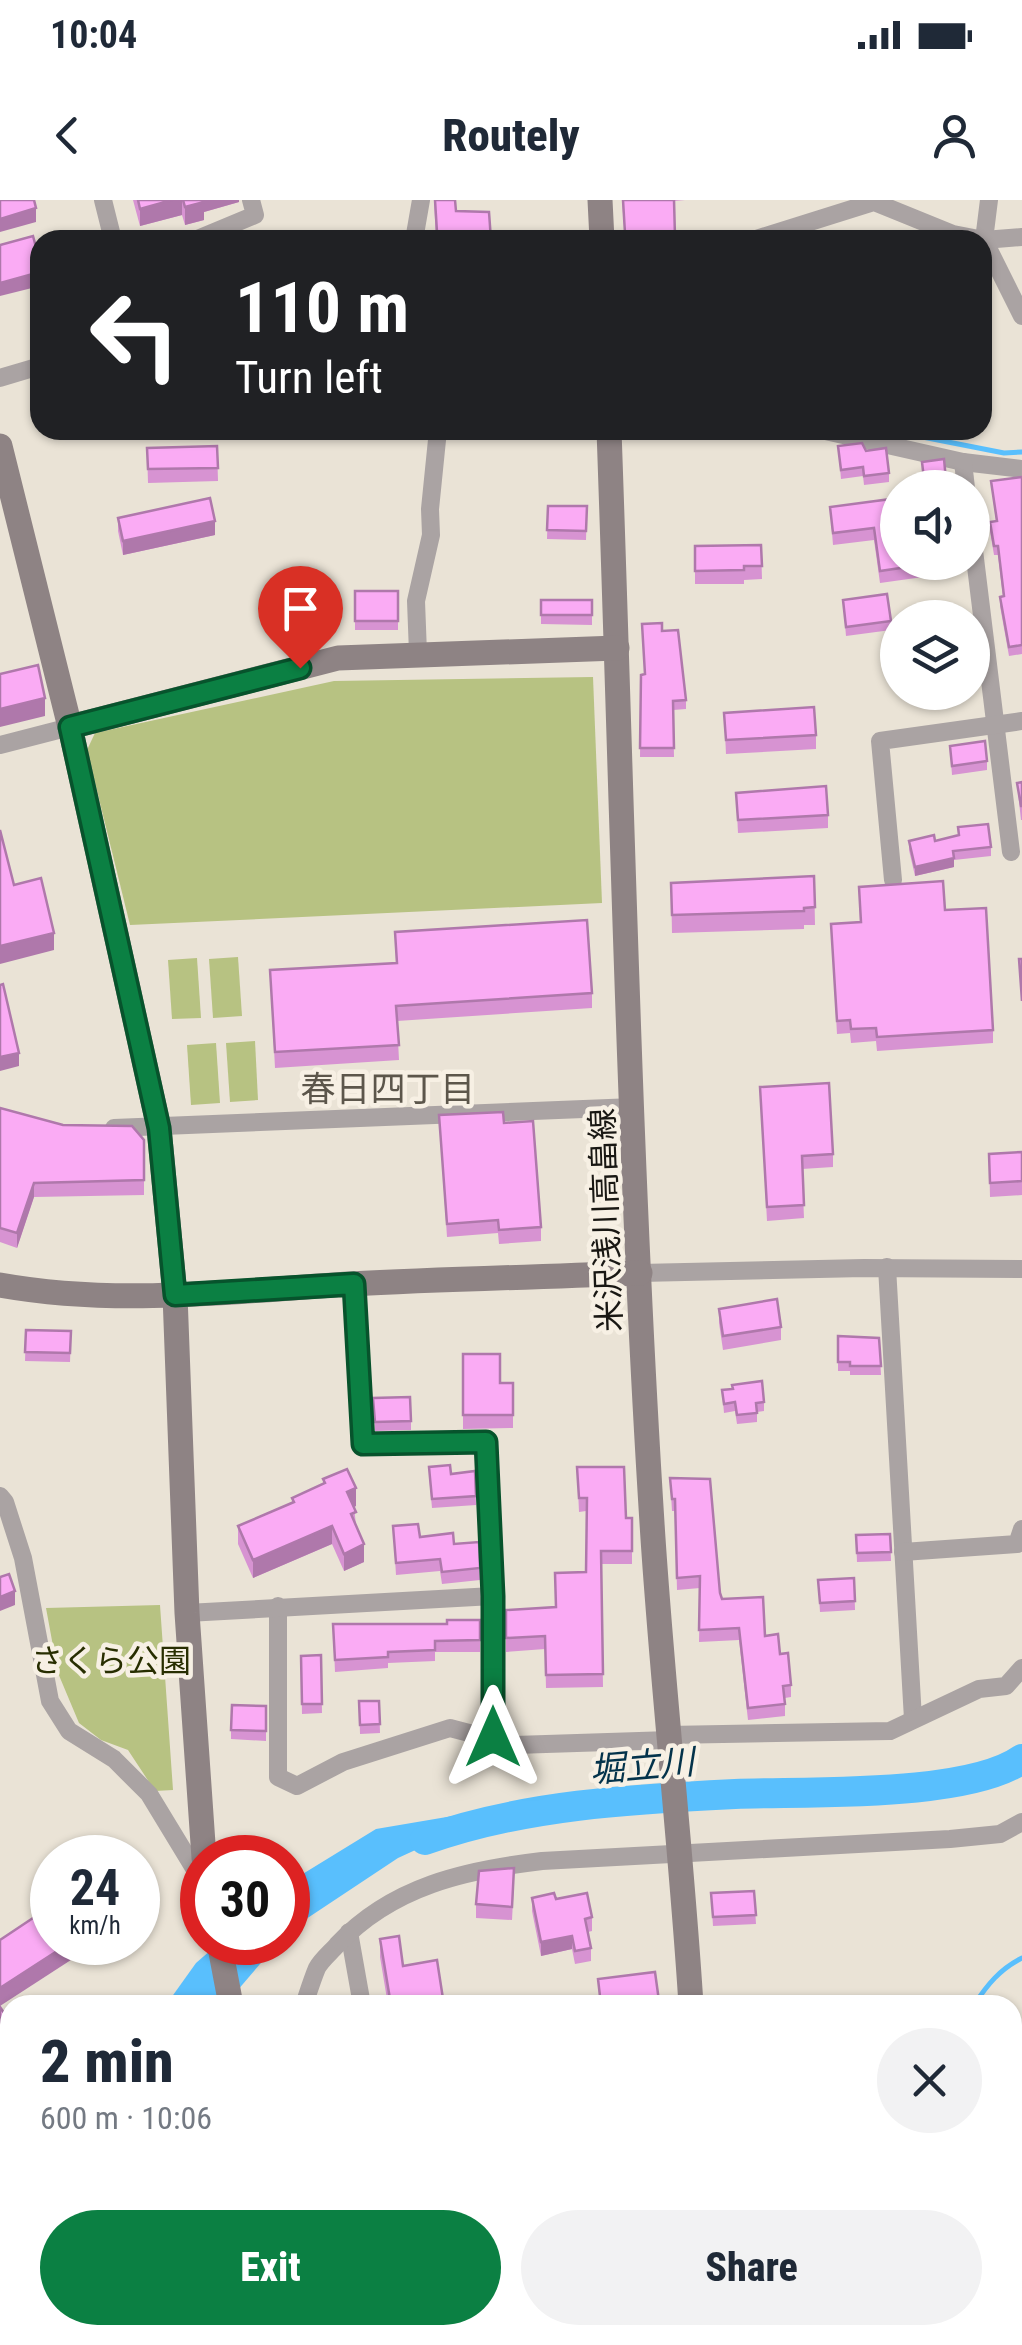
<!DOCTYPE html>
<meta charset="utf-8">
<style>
body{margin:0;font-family:"Roboto Condensed","Noto Sans JP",sans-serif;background:#f2f2f3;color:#1f2937;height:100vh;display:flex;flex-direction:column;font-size:38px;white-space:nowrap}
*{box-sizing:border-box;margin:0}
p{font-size:32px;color:#747a83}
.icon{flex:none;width:55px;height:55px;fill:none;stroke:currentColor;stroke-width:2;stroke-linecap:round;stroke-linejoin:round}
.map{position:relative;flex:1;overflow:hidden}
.sheet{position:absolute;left:0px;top:1795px;width:1022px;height:350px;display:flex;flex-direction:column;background:#fff;border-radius:30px 30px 0 0;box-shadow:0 2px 8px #0004}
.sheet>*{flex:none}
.top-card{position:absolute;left:30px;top:30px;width:962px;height:210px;border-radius:30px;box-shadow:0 2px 8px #0004;background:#202124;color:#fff;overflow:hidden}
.fabs{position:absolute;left:880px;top:270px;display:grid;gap:20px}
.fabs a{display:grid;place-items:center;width:110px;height:110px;border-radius:50%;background:#fff;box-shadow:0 2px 8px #0004;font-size:50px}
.speed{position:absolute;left:30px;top:1635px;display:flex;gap:20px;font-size:50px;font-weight:700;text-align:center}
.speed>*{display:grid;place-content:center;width:130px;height:130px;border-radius:50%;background:#fff;box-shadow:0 2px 8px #0004;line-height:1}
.speed small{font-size:25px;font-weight:400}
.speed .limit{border:15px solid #d22;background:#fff;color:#111}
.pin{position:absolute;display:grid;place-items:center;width:85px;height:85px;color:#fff;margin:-102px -42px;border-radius:50% 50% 50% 0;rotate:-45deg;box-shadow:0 0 10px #0007}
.pin .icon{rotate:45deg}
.me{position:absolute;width:110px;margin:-55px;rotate:0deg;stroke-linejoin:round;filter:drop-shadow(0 0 8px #0008)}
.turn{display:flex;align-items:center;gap:35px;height:210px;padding:0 40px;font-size:45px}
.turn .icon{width:130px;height:130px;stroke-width:2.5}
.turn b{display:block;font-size:70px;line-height:85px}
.round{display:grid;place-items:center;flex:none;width:105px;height:105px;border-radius:52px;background:#f2f2f3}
.summary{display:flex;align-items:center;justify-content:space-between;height:170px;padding:0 40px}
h1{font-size:60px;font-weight:800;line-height:75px}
.primary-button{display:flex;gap:20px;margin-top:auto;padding:20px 40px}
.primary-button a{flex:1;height:115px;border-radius:60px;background:#0b8043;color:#fff;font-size:40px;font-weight:800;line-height:115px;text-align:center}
.primary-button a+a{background:#f2f2f3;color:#1f2937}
.status{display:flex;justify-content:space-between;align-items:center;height:70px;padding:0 50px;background:#fff;direction:ltr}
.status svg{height:28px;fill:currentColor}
header{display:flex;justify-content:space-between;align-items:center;height:130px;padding:0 40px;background:#fff;font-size:45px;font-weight:800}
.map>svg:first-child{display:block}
.green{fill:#b7c282}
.water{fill:#59bffd}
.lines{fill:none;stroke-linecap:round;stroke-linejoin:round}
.stream{stroke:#59bffd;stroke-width:5}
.river{stroke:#59bffd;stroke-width:30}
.street{stroke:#aaa3a3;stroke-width:18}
.secondary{stroke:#8e8384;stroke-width:25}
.wall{fill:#d793d2}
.shaded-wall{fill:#af78ab}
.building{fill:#faabf4;stroke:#af78ab;stroke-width:2.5}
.route-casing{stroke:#07532c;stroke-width:25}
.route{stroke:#0b8043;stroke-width:18}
.labels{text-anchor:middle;stroke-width:9;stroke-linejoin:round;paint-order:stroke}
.street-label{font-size:32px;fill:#191713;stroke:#f7f0e4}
.park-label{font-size:32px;fill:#282e01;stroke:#f7f0e4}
.neighbourhood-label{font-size:35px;fill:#5c564b;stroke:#f7f0e4}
.water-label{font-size:35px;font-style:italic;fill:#04334b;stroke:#f7f0e4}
</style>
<div class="status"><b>10:04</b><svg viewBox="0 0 49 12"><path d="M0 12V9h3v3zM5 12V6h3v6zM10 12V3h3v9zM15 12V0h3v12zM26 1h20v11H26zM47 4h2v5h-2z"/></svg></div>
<header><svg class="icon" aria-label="back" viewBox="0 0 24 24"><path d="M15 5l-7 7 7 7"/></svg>Routely<svg class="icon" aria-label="person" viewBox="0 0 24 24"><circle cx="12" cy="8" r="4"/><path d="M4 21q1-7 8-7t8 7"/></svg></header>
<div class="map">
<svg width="1022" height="2145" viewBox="0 0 1022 2145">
<rect width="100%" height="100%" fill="#eae3d6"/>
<g class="green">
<path d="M593,477L602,703L130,725L87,550L95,533L334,481Z"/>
<path d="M238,757L242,816L213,818L209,759Z"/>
<path d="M197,758L201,818L172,819L168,760Z"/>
<path d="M255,841L258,900L230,902L226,843Z"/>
<path d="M216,843L220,903L191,905L187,845Z"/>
<path d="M160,1405L173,1590L155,1591L128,1550L101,1540L79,1523L58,1473L46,1408Z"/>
</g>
<g class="water">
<path d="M511,1606L398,1658L288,1731V1683L376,1629Z"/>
<path d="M219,1743H278L225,1805H166L196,1763Z"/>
<path d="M10,1968V2014L0,2016V1973Z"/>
</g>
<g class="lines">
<g class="stream">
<path d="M887,230L1004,253L1022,252"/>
<path d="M974,1805C987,1785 1000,1769 1022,1758"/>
<path d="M755,2135L757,2145"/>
</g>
<path class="river" d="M425,1640C522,1605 633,1599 735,1594C806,1591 967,1598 1022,1559"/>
<g class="street">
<path d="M103,0L113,40"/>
<path d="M989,0L984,40L1022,116"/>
<path d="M195,40L255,15L251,0"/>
<path d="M414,40L421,0"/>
<path d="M753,40L874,2L953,34L984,40L1022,37"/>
<path d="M0,178L40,166"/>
<path d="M821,230L963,262L1022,269"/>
<path d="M963,262L966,288"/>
<path d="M972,334L1011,652"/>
<path d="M418,453L416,401L431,335L430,309L438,230"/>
<path d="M0,545L70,527"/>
<path d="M893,680L880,541L1022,521"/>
<path d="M114,928L634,907"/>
<path d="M887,1067L913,1519"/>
<path d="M640,1073L864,1068L1022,1069"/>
<path d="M353,1084L363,1244L486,1241L493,1396V1537"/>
<path d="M0,1296L5,1302L23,1358L50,1501L69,1531L114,1559L149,1594L197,1673L202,1672"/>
<path d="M903,1352L1017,1344L1022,1329"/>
<path d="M278,1406V1577L297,1586L343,1562L450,1528L515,1545L670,1540"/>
<path d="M187,1413L493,1396"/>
<path d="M668,1535L890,1531L979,1489L1006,1486L1022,1468"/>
<path d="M349,1732L362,1805"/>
<path d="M304,1805C308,1793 312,1780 317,1768C322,1759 331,1752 337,1745C392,1686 466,1670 542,1661L950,1639L1000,1634L1022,1622"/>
<path d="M474,2135L489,2145"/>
<path d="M136,2145L142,2135"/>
<path d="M982,2145L1010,2135"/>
</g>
<g class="secondary">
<path d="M600,0L602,40"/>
<path d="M609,230C622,594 629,959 652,1323C662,1484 681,1644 691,1805"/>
<path d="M0,246L70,527L159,928L175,1095L187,1413L204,1658"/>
<path d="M70,527L338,458L617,448"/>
<path d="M0,1085C117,1106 232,1091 350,1084C446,1079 543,1077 640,1073"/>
<path d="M219,1742L231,1805"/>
<path d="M278,2135L280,2145"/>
<path d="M740,2135L742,2145"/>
<path d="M533,2145L540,2135"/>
</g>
</g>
<g class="wall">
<path d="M133,0H239V2L204,12V20L185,25L182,15L140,26Z"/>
<path d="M434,0L456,11L491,40H436Z"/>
<path d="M622,0H685L674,1L675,40H625Z"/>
<path d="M217,246L218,281L148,283L147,248Z"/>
<path d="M838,246L866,251L889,273V282L864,285L863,276L841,279Z"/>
<path d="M1022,277V454L1009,456L1000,406V397H1003L998,355H994L990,331V322L996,321L991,281Z"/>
<path d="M891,299L898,362H959V372L880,383L874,340L833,345L830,307Z"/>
<path d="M548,306H587L586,340L547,339Z"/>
<path d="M118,318L215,335L123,355L118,331Z"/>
<path d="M761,345L762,379L744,380V384H695V346Z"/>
<rect x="355" y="391" width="43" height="39"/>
<path d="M541,400H592V425L541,424Z"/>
<path d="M843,400L891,421V430L846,436Z"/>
<path d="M662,431L686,500V509L673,510L674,557H640L641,475L645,474Z"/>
<path d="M898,442V479L889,480L886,443Z"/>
<path d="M724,513L816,535V549L726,554Z"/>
<path d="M950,546L987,561V570L952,575Z"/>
<path d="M1022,582V620H1021L1017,583Z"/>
<path d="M736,593L828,615V628L738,633Z"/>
<path d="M958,627L991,647V656L954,660V667L915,676L909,650V641H935L958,636Z"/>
<path d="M814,676L815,725H804V729L672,733L671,683Z"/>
<path d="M859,687L945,710L993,830V843L877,851L876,841L851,843L850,833L837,834L831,724L860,722Z"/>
<path d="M395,732L592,793V808L397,821L399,860L275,868L270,770L396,763Z"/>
<path d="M760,887L833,954V967L802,969L804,1018L767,1021Z"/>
<path d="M0,908L63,925L144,940V995L34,997L17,1048L0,1042Z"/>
<path d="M439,915L504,923L541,1027V1041L499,1044L498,1033L447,1037Z"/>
<path d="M1022,952V995L990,997L989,954Z"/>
<path d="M719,1109L781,1127V1140L723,1150L719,1123Z"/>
<path d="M26,1130L71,1131L70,1162L25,1161Z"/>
<path d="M838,1136L879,1138L881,1175H850V1171H838Z"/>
<path d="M463,1154L500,1183H513V1228L463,1229Z"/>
<path d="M722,1190L764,1202V1211L757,1212V1222L737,1224L735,1211L724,1213Z"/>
<path d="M373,1198L411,1221V1230L375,1231Z"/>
<path d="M577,1267L626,1318H632V1364H601L603,1487L546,1488L545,1449L506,1452V1410L556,1407L586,1372V1311L579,1312Z"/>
<path d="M475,1271L476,1305L432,1308L429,1276Z"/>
<path d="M670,1278L722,1399L765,1436L780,1454L791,1485V1497L785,1498V1516L748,1520L739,1440L699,1442L700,1388L677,1390L675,1311H672Z"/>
<path d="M323,1279L356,1306L354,1307L356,1325L364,1362L344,1371L332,1344L253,1378L238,1344V1326L292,1303V1298L323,1284Z"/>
<path d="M393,1326L420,1337L454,1344L479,1342L480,1380L442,1384L440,1371L396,1375Z"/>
<path d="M890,1334L891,1361L857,1362L856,1335Z"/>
<path d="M854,1378L855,1410L820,1412L818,1380Z"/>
<path d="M480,1420V1452H435V1461L388,1463V1468L335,1472L333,1424H447Z"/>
<path d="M321,1455L322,1513L302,1514L301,1456Z"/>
<path d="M359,1501H379L380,1533L360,1534Z"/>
<path d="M266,1506V1541L231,1539V1530Z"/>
<path d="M514,1682L512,1720L476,1718V1704Z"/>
<path d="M754,1691L756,1724L713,1726L711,1693Z"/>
<path d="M532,1698L556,1699L592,1717V1731L588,1732L591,1748V1761L575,1764L572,1749L541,1756L532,1711Z"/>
<path d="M380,1739L403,1766L444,1805H388L380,1757Z"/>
<path d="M655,1772L659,1805H600L598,1779Z"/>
<path d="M1022,1910V1963L1012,1942V1915Z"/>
<path d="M861,2135H934L910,2145H865Z"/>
</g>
<g class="shaded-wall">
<path d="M172,0H182V15L140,26V9Z"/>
<path d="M202,0H239V2L204,12V20L185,25V7Z"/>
<path d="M36,8V22L0,32V19Z"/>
<path d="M40,72V86L0,96V83Z"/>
<path d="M215,321V335L123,355V341Z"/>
<path d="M45,498V516L0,527V509Z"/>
<path d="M954,658V667L915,676V667Z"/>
<path d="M54,733V750L0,764V746Z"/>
<path d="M19,853V866L0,871V857Z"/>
<path d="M34,983V997L17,1048V1033Z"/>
<path d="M356,1288V1306L347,1310V1292Z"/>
<path d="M332,1326V1344L253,1378V1360Z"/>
<path d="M364,1344V1362L344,1371V1354Z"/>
<path d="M15,1391V1405L0,1411V1397Z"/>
<path d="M572,1736V1749L541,1756V1742Z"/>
<path d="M71,1742H74V1758L0,1806V1788Z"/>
<path d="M10,1859V1876L0,1882V1865Z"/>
<path d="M1022,1864V1882L1012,1887V1877Z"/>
<path d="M901,2135H934L910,2145H877Z"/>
</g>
<g class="building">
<path d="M0,0H34L36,8L0,19Z"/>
<path d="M138,0H172L140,9Z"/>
<path d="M183,0H204V2L185,7Z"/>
<path d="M435,0H455L456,11L489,12L491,40H443L442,32H437Z"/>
<path d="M623,0H674L675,37L651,38L650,32L625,33Z"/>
<path d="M33,36L40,62V72L0,83V45Z"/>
<path d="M862,243L866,251L886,248L889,273L864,276L863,267L841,270L838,246Z"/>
<path d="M217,246L218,268L148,269L147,248Z"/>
<path d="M944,259L946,280L949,279L950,288H925L922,262Z"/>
<path d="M1022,277V445L1009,447L1000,397L1004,396L998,346H994L990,322L997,321L991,281Z"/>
<path d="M210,298L215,321L123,341L118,318Z"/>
<path d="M891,299L898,343V362H941L880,371L874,328L833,333L830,307Z"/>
<path d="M548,306H587L586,331L547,330Z"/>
<path d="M761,345L762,366H744V370L695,371V346Z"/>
<rect x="355" y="391" width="43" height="30"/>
<path d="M887,394L891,421L846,427L843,400Z"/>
<rect x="541" y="400" width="51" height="15"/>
<path d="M662,423V431L678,430L686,500L673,501L674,548H640L641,475L645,474L642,424Z"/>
<path d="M898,442V466L889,467L886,443Z"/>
<path d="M38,465L45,498L0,509V474Z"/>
<path d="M814,507L816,535L726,540L724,513Z"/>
<path d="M985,541L987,561L952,566L950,546Z"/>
<path d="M1022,582V606H1021L1017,583Z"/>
<path d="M826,586L828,615L738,620L736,593Z"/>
<path d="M988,624L991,647L953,651L954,658L915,667L909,641L934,635L935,641L959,635L958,627Z"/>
<path d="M0,630L14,685L41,678L54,733L0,746Z"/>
<path d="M814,676L815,707L804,708V711L672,715L671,683Z"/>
<path d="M943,681L945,710L986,708L993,830L877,837L876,828L851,829L850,820L837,821L831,724L861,722L859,687Z"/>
<path d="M587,720L592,793L396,806L399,845L275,852L270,770L397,763L395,732Z"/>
<path d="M1019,759H1022V801Z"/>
<path d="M3,784L19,853L0,857V785Z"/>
<path d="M829,883L833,954L802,956L804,1005L767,1007L760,887Z"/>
<path d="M0,908L63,925L132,926L144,940V980L34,983L17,1033L0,1028Z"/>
<path d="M503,912L504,923L533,921L541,1027L499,1030L498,1020L447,1024L439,915Z"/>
<path d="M1022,952V981L990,983L989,954Z"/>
<path d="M777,1099L781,1127L723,1136L719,1109Z"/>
<path d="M26,1130L71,1131L70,1153L25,1152Z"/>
<path d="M838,1136L879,1138L881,1166H850V1162H838Z"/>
<path d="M463,1154H500V1183H513V1215H463Z"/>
<path d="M762,1181L764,1202L756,1203L757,1213L737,1215L735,1202L724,1204L722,1190L733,1189L732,1185Z"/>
<path d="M410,1197L411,1221L375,1222L373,1198Z"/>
<path d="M450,1265L451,1274L475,1271L476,1296L432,1299L429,1267Z"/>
<path d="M577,1267H624L626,1318H632V1351H601L603,1474L546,1475L545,1436L506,1438V1410L556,1407L555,1373L586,1372L587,1298H579Z"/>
<path d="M347,1269L356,1288L347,1292L356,1312L351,1314L364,1344L344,1354L332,1326L253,1360L238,1326L294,1302L292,1298L325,1283L323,1279Z"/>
<path d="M670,1278L710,1279L720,1393L722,1399L763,1397L765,1436L778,1434L780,1454L788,1453L791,1485L783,1486L785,1504L748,1508L739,1428L699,1430L700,1376L677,1378L675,1299H672Z"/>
<path d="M418,1324L420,1337L453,1333L454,1344L479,1342L480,1368L442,1372L440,1359L396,1363L393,1326Z"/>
<path d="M890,1334L891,1352L857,1353L856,1335Z"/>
<path d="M9,1374L15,1391L0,1397V1377Z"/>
<path d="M854,1378L855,1401L820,1403L818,1380Z"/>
<path d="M447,1420H480V1440L435,1441V1450L388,1452V1457L335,1460L333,1424H447Z"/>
<path d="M321,1455L322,1504H302L301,1456Z"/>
<path d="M359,1501H379L380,1524L360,1525Z"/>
<path d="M232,1505L266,1506V1531L231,1530Z"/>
<path d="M514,1668L512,1707L476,1704L479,1671Z"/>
<path d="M754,1691L756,1715L713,1717L711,1693Z"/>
<path d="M554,1693L556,1699L587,1693L592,1717L585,1719L591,1748L575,1751L572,1736L541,1742L532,1698Z"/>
<path d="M51,1706L52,1742H71L0,1788V1740Z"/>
<path d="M399,1736L403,1766L437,1760L444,1805H391L380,1739Z"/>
<path d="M655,1772L659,1801L628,1805H601L598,1779Z"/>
<path d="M0,1807L10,1822V1859L0,1865Z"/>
<path d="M1022,1826V1872L1012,1877V1830Z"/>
<path d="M1022,1910V1953L1012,1931V1915Z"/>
<path d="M1022,2134V2145H997Z"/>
<path d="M333,2135H372L373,2145H335Z"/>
<path d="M867,2135H901L877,2145H871Z"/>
</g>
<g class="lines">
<defs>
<path id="route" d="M300,468L70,527L159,928L175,1095L354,1084L363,1244L486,1242L493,1396V1537"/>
</defs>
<use href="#route" class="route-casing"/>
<use href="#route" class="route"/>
</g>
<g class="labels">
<g class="street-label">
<text transform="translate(606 1020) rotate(-92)" y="11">米沢浅川高畠線</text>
</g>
<g class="park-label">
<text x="111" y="1472">さくら公園</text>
</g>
<g class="neighbourhood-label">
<text x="388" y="901">春日四丁目</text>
</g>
<g class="water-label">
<text transform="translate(642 1566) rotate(-5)" y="12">堀立川</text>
</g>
</g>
</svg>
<div class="fabs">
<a><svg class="icon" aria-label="sound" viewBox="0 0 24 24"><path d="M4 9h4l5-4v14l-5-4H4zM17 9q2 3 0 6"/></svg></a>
<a><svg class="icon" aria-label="layers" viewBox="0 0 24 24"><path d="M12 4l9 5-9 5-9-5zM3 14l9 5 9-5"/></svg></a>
</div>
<div class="speed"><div>24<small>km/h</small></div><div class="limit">30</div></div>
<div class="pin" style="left:300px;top:468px;background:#d93025"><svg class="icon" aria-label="arrive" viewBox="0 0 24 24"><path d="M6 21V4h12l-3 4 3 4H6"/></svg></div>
<svg class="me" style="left:493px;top:1537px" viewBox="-20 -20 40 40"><path d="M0-17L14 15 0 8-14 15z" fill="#0b8043" stroke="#fff" stroke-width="4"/></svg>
<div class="top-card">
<div class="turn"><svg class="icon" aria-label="left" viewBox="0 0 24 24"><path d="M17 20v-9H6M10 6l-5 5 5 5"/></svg><div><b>110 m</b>Turn left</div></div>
</div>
<section class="sheet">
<div class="summary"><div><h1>2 min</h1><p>600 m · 10:06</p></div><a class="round"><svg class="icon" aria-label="close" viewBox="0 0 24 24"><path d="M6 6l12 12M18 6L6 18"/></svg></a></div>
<div class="primary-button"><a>Exit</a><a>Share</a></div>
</section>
</div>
